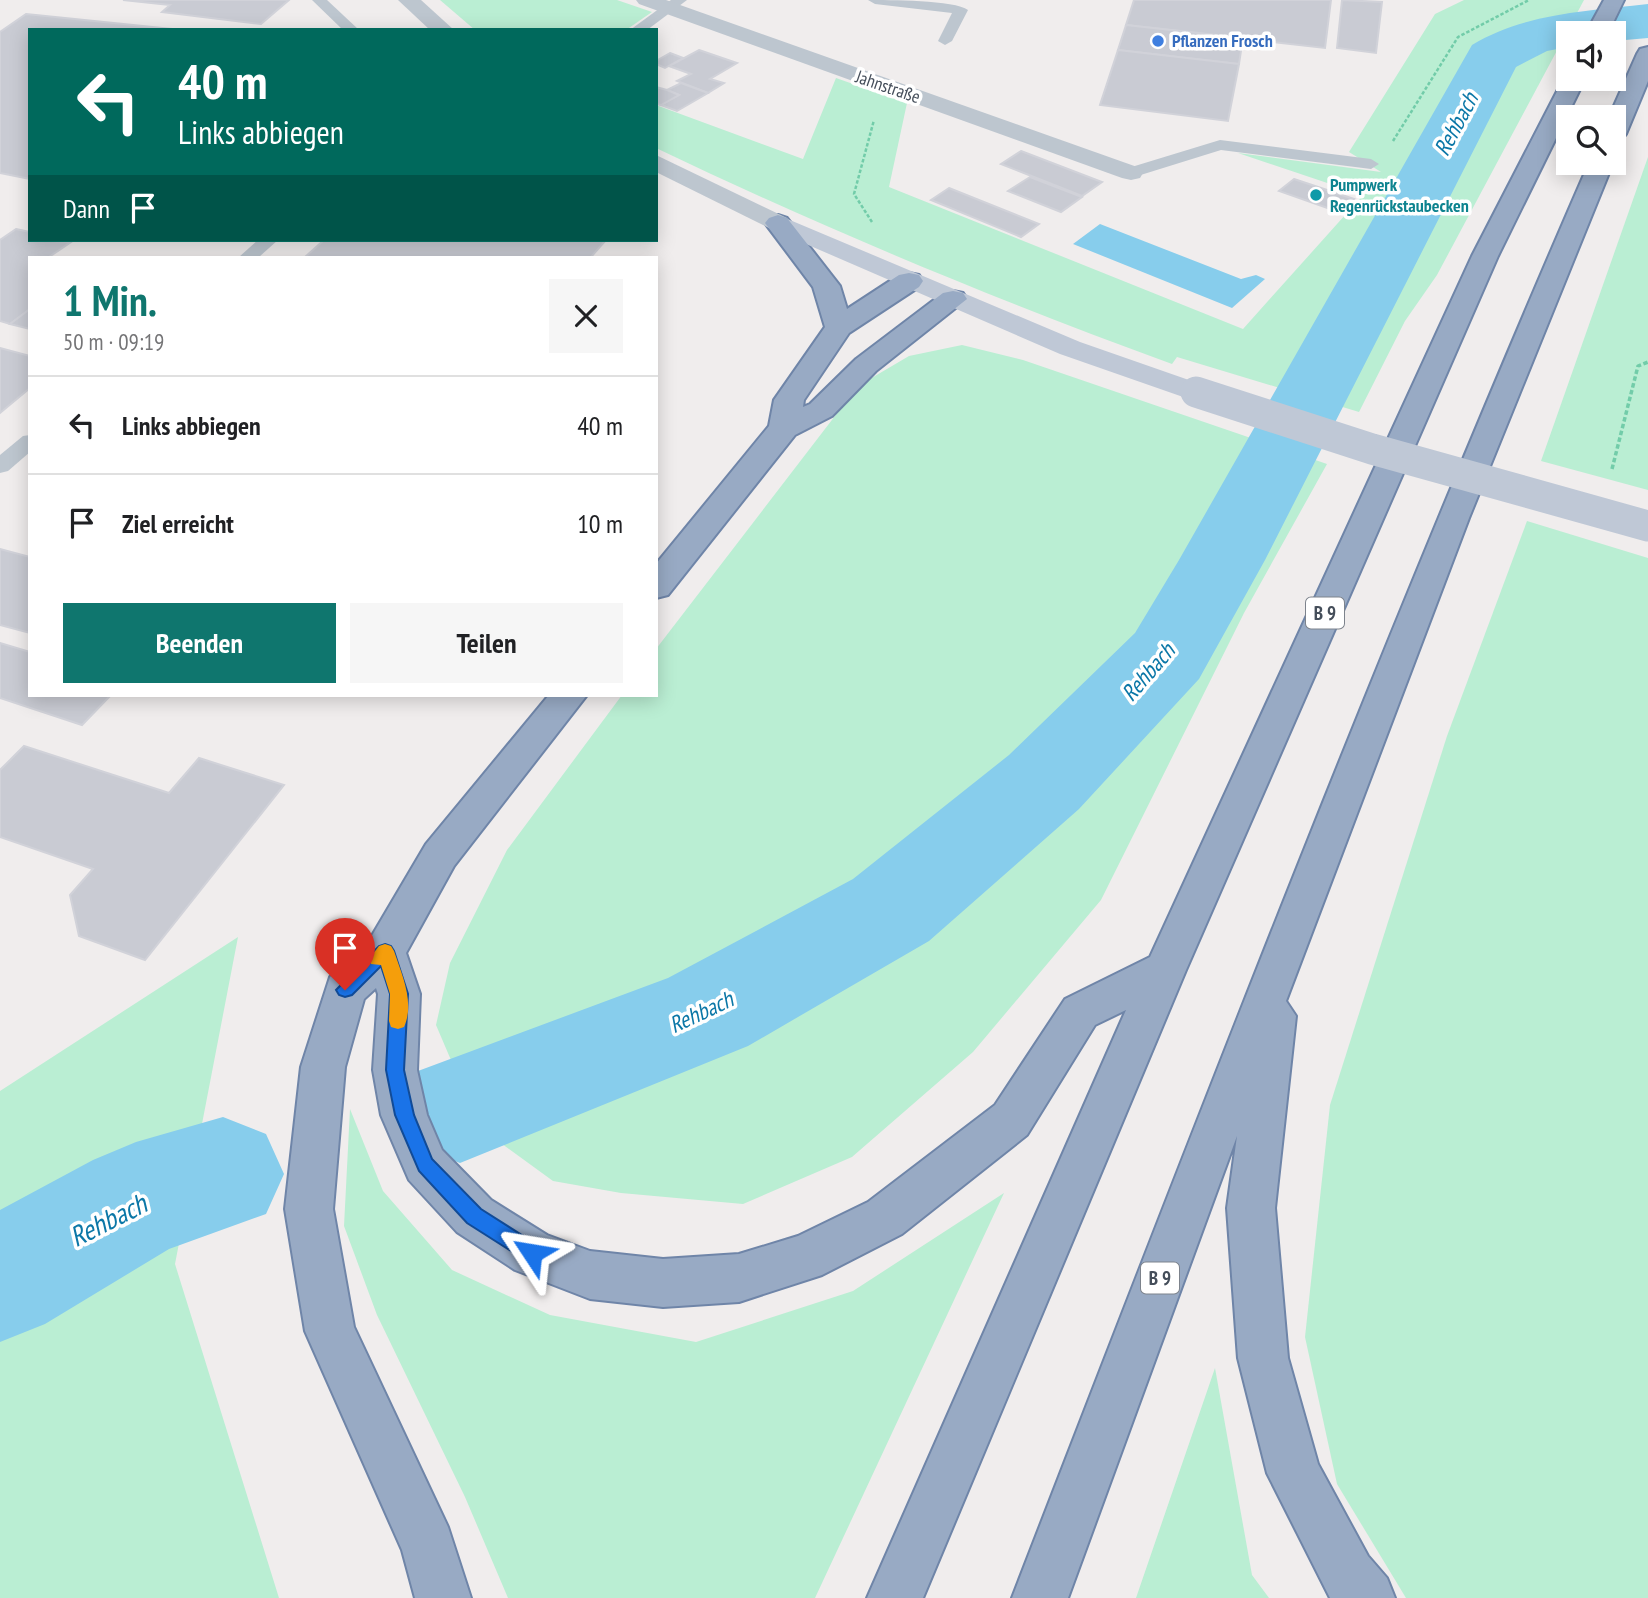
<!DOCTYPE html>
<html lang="de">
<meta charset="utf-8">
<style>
body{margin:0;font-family:"PT Sans Narrow",sans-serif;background:#f6f6f6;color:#202124;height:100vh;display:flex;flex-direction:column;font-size:26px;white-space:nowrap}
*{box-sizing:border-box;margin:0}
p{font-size:23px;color:#757577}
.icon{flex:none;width:38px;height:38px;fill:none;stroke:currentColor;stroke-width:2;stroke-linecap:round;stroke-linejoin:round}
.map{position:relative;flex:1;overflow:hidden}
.details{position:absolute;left:28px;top:256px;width:630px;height:441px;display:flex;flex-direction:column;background:#fff;border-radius:0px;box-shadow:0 4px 18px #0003}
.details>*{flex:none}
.banner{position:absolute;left:28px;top:28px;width:630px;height:214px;border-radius:0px;box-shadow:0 4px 18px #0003;background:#00695c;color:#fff;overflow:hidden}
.buttons{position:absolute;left:1556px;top:21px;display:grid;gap:14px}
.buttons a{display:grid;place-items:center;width:70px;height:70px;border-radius:0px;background:#fff;box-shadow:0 4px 18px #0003;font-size:35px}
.pin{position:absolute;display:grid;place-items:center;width:60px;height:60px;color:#fff;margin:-72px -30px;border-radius:50% 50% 50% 0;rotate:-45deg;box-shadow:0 0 7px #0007}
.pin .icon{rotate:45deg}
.me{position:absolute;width:77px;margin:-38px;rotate:303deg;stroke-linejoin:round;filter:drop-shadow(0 0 5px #0008)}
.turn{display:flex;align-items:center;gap:24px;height:147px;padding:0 35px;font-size:32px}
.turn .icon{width:91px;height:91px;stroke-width:2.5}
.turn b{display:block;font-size:49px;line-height:60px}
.then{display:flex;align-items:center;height:66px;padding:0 35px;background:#0003;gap:14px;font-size:26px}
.round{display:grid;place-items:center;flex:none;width:74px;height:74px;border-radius:0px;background:#f6f6f6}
.headline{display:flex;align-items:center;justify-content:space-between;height:119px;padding:0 35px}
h1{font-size:42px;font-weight:600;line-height:52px;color:#0f766e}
.button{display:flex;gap:14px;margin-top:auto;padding:14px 35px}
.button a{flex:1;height:80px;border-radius:0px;background:#0f766e;color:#fff;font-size:28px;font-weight:600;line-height:80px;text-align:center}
.button a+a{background:#f6f6f6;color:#202124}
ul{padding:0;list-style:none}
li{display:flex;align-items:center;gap:21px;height:98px;padding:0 35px;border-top:2px solid #e0e0e0}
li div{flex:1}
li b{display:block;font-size:26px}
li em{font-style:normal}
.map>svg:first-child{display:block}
.green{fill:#baeed3}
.water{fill:#87cdec}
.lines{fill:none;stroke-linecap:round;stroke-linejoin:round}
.river{fill:#87cdec;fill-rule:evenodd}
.building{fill:#c9cbd3;stroke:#d1d2d9;stroke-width:2}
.trunk-casing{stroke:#6f85a8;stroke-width:4}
.path-far1{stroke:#72cca9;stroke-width:2.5;stroke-dasharray:3.5 2;stroke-linecap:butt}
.path{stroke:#72cca9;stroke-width:3.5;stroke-dasharray:4.5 2.5;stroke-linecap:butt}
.service{fill:#bdc6cf;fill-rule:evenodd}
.minor{fill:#bdc6cf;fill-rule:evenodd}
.tertiary{fill:#bdc6cf;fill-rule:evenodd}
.secondary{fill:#bfc8d6;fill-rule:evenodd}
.trunk{fill:#98aac4;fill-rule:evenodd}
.secondary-bridge{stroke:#bfc8d6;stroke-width:31}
.route{fill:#1a73e8;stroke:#114b97;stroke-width:2}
.slow{fill:#f59e0b}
.shop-dot{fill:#3f7fe0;stroke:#fff;stroke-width:2.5}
.culture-dot{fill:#0f9aa8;stroke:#fff;stroke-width:2.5}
.labels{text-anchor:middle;stroke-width:7;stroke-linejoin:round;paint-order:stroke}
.far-shop-label{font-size:18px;font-weight:bold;fill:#366cbe;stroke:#fff;text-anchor:start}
.far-street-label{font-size:18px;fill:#454e5a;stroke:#fff}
.far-culture-label{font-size:18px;font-weight:bold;fill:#0d838f;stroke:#fff;text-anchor:start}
.shield{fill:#fff;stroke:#7d838c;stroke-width:2}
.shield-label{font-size:19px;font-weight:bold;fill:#454e5a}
.water-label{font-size:23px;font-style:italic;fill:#0b77a7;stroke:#fff}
.near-water-label{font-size:28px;font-style:italic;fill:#0b77a7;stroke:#fff}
</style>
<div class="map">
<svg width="1648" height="1598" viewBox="0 0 1648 1598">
<rect width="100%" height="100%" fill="#f0eded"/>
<g class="green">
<path d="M440,0H617L652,12L626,30H475Z"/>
<path d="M1464,0H1584L1437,275L1405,321L1359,412L1177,357L1172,364C997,300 825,229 656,148V105L803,159L836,78L907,103L889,187L1243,329L1363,195L1238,153L1381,172L1349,152L1435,14Z"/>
<path d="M1648,157V490L1541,461Z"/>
<path d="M962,345L1023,360L1327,464L1244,613L1101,900L973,1052L852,1157L743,1204L621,1193L553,1181L480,1128L436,1025L450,963L507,850L622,695H656V649L858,386L909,356Z"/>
<path d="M1527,521L1648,558V1598H1406L1337,1484L1305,1337L1330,1105L1447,736Z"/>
<path d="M238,937L175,1264L279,1598H0V1091Z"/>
<path d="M350,1109L383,1191L452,1270L550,1315L696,1342L853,1291L1004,1193L815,1598H508L465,1497L377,1315L344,1226Z"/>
<path d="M1215,1368L1252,1575L1269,1598H1136Z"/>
</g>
<path class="water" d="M1100,224L1241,279L1256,275L1265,279L1232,308L1073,244Z"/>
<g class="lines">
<g class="river">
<path d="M1648,4V38L1614,41V33H1568V47L1547,51L1516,67L1265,560L1199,679L1079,809L929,941L748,1046L460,1163L418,1147L401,1109L418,1071L668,978L853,879L1009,755L1135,633L1179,560L1472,45C1525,13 1588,11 1648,4Z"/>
<path d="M223,1117L266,1134L284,1174L266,1214L169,1249L45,1324L0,1342V1210L93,1160L136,1142Z"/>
</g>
</g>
<g class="building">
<path d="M123,0H289L261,24L162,12L170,5Z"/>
<path d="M1134,0H1331L1325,48L1126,25Z"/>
<path d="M1342,0L1382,2L1376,53L1337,48Z"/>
<path d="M26,14L182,30H30V179L0,173V32Z"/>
<path d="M1126,25L1243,38L1239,64L1118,50Z"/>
<path d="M699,50L737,63L710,79L724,83L708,93L677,81L691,74L669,66Z"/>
<path d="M1118,50L1239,64L1228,121L1100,105Z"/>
<path d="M670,53L683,58L665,68L656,64V61Z"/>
<path d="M681,83L708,93L677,111L661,105L679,95L667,90Z"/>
<path d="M656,87L667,90L679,95L661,105L656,104Z"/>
<path d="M1021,151L1102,182L1082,196L1001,164Z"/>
<path d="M1030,177L1082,197L1061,212L1008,191Z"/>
<path d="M1294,179L1354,199L1339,212L1279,191Z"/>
<path d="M949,188L1039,224L1021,237L931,200Z"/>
<path d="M16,229L30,232V240L71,242L49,257H30V309L10,324L0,321V240Z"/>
<path d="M324,240H606L591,257H305Z"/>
<path d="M30,309V329L10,324Z"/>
<path d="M0,348L30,356V388L0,413Z"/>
<path d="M0,549L30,557V633L0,625Z"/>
<path d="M0,643L30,652V695H111L82,725L0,698Z"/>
<path d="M24,746L169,793L199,758L284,785L145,960L79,936L70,895L93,869L0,837V770Z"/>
</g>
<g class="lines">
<defs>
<g id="trunk">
<path d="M1604,0H1624L1608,33H1586Z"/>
<path d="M1648,47V81L1626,134L1622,139L1614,141V117H1609L1637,54L1640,49Z"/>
<path d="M1566,74L1568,79H1585L1498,256L1186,970L923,1598H867L1126,1010L1095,1025L1027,1135L902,1234L822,1275L739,1302L663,1307L590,1299L515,1270L457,1232L409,1180L381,1115L373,1070L378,994L376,988L364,999L345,1067L333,1209L354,1327L448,1527L471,1598H415L402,1550L305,1331L285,1209L301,1067L330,977L370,939L426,844L549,695H587L454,866L406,953L420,994L417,1070L427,1115L442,1150L491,1200L547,1235L590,1251L663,1259L739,1254L798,1236L868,1202L995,1105L1065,999L1150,957L1472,256Z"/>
<path d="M1589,163H1613L1469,518L1286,1001L1296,1016L1275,1208L1288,1358L1318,1464L1368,1556L1387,1578L1395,1598H1330L1267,1473L1238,1358L1227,1208L1237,1136L1068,1598H1012C1198,1117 1383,636 1589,163Z"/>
<path d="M778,215L787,218L840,286L847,309L899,275L909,273L919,275L923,281L919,287L849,333L804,400L803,407L810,404L856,359L943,293L953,291L963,293L967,299L876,371L832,416L795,435L668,595L656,598V564L769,426L774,400L825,327L813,287L765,223L769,218Z"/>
</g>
</defs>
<use href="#trunk" class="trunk-casing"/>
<g class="path-far1">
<path d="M1393,141L1458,37L1529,0"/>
<path d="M872,222L854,194L874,120"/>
</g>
<path class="path" d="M1612,469L1638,366L1648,362"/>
<g class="service">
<path d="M312,0H327L359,30H343Z"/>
<path d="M671,0H687L647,30H630Z"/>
<path d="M868,0C888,0 955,0 968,10L952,41L945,45L938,41L952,13L875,4Z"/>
<path d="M1220,140L1371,159L1379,164L1371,169L1221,150L1131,178L1123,173L1125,169Z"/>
<path d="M258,240H278L259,257H239Z"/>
<path d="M30,435V452L8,471L0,473V455L23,436Z"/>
</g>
<path class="minor" d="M636,0H666L1140,168L1143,173L1140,178L1131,180L1122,178L639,4Z"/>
<g class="tertiary">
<path d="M398,0H421L454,30H430Z"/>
<path d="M656,155L787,218L791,223L787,228L778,231L769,228L656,172Z"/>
</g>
<path class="secondary" d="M778,215L1080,342L1206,386L1211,392L1206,398L1196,401L1186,398L1060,354L769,228L765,223L769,218Z"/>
<use href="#trunk" class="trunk"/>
<path class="secondary-bridge" d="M1196,392L1372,449L1648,526"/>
</g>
<path class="route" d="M385,944L391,946L394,951L408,994L404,1070L414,1115L432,1159L481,1209L539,1246L542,1253L539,1260L532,1263L525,1260L467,1223L419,1171L395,1115L386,1070L390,994L381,966L352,995L345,997L339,995L336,990L379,946Z"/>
<path class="slow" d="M385,944L391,946L394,951C402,975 415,1003 404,1027L398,1029L391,1027L389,1021L390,994L381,965L371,964L369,959L379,946Z"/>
<circle class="shop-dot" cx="1158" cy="41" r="7"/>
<circle class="culture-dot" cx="1316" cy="195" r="7"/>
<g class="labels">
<g class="far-shop-label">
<text x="1172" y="47">Pflanzen Frosch</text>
</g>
<g class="far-street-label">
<text transform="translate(888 87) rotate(19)" y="6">Jahnstraße</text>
</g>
<g class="far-culture-label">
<text x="1330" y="191">Pumpwerk<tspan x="1330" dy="21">Regenrückstaubecken</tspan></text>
</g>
<g class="shield">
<rect x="1306" y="597.5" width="38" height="31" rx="5"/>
<rect x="1141" y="1262.5" width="38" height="31" rx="5"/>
</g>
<g class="shield-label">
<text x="1325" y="620">B 9</text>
<text x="1160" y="1285">B 9</text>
</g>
<g class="water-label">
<text transform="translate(1456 124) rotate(-62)" y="8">Rehbach</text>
<text transform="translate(1148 672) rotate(-49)" y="8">Rehbach</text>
<text transform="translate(701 1012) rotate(-25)" y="8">Rehbach</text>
</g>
<g class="near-water-label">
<text transform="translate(108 1220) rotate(-27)" y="10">Rehbach</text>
</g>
</g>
</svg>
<div class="buttons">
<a><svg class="icon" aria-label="sound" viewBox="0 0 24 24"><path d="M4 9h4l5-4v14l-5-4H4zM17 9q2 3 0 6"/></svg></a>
<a><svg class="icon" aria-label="search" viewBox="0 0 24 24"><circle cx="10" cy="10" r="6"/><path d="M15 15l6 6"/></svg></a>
</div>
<div class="pin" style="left:345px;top:990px;background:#d93025"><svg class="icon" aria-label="arrive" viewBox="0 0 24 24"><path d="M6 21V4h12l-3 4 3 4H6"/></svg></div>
<svg class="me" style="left:532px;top:1253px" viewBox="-20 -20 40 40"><path d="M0-17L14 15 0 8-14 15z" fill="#1a73e8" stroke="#fff" stroke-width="4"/></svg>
<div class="banner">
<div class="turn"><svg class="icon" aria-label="left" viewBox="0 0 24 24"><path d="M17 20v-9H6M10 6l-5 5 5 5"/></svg><div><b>40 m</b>Links abbiegen</div></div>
<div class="then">Dann<svg class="icon" aria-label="arrive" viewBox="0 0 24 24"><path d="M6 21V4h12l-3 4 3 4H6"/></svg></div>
</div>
<section class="details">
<div class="headline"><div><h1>1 Min.</h1><p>50 m · 09:19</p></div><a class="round"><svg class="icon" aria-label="close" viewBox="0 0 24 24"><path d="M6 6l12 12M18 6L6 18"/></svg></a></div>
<ul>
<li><svg class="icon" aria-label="left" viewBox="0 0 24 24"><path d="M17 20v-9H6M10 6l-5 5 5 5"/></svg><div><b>Links abbiegen</b></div><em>40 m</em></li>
<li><svg class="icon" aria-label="arrive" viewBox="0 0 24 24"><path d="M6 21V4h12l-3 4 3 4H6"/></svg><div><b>Ziel erreicht</b></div><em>10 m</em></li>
</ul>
<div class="button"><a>Beenden</a><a>Teilen</a></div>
</section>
</div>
